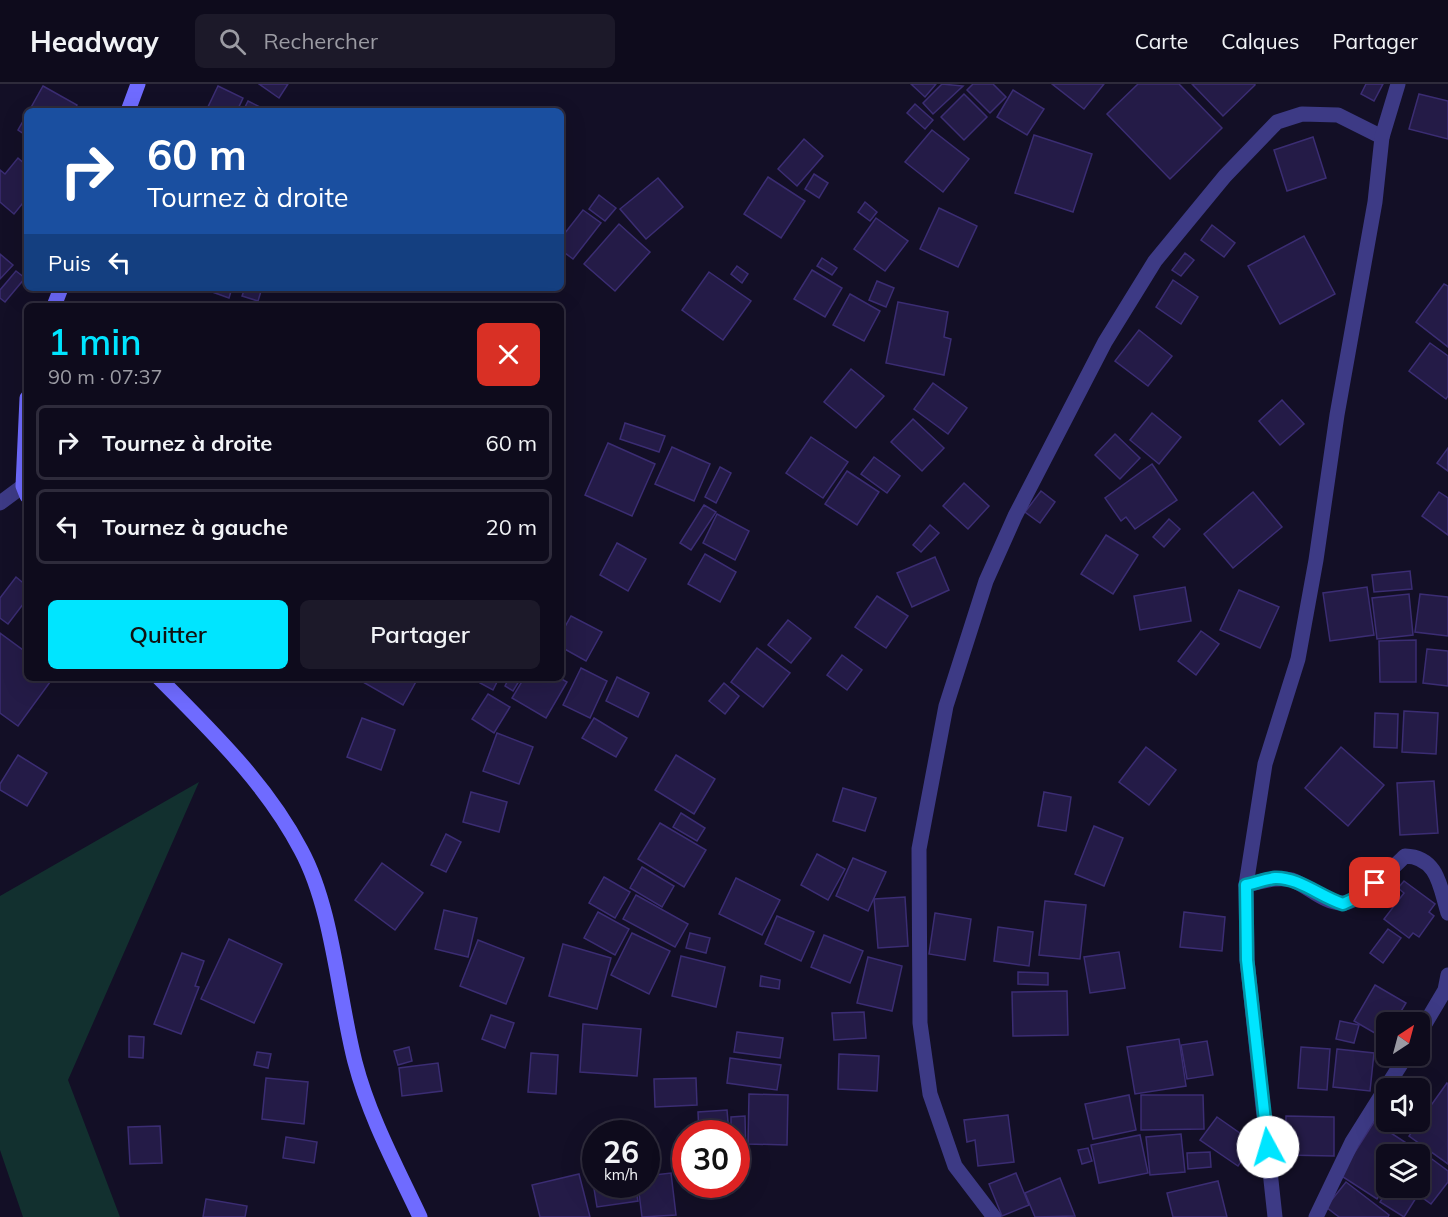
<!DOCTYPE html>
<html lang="fr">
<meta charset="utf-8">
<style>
body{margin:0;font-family:Mulish,sans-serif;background:#1c1929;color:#f1f3f6;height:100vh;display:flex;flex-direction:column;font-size:22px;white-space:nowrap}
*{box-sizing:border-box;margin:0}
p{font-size:20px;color:#9b9ba3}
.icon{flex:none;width:33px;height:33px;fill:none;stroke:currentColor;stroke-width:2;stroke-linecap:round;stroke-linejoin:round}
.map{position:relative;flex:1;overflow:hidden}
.panel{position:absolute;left:24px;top:219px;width:540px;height:378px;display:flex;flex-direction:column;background:#0e0b1c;border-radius:9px;box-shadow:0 6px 24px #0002,0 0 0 2px #2e2b3b}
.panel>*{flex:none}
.top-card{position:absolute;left:24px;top:24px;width:540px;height:183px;border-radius:9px;box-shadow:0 6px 24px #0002,0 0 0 2px #2e2b3b;background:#1a4fa0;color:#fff;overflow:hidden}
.needle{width:39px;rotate:36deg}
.controls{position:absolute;left:1376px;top:928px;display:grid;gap:12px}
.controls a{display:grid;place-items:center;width:54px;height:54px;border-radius:9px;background:#0e0b1c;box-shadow:0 6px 24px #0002,0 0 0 2px #2e2b3b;font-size:30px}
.speed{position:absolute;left:582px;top:1036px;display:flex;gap:12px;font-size:30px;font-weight:700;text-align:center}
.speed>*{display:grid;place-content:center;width:78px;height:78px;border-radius:50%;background:#0e0b1c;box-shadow:0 6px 24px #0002,0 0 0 2px #2e2b3b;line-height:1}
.speed small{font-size:15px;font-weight:400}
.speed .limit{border:9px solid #d22;background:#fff;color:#111}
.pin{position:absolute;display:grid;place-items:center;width:51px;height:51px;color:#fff;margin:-26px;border-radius:12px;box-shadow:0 3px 9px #0006}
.me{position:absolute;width:66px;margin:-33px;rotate:354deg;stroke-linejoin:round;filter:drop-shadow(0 0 4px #0008)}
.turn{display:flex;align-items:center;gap:21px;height:126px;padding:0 24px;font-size:27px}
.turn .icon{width:78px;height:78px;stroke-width:2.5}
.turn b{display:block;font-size:42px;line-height:51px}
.then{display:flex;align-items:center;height:57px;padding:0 24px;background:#0003;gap:12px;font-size:22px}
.round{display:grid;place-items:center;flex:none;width:63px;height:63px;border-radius:9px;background:#1c1929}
.headline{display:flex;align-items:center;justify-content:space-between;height:102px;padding:0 24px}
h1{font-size:36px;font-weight:600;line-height:45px;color:#00e5ff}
.action{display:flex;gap:12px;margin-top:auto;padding:12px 24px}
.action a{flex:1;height:69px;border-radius:9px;background:#00e5ff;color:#111;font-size:24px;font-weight:600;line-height:69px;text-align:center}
.action a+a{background:#1c1929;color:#f1f3f6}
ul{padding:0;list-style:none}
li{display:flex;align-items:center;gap:18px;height:75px;margin:0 12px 9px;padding:0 12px;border:3px solid #2e2b3b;border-radius:9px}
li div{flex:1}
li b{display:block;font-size:22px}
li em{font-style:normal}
header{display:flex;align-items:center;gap:36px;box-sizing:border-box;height:84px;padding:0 30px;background:#0e0b1c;border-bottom:2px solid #2e2b3b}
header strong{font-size:28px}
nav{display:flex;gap:33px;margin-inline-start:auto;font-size:21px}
.search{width:420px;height:54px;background:#1c1929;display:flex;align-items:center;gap:15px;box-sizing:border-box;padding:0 21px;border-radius:9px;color:#9b9ba3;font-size:22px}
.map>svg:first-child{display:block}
.green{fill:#12302f}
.building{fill:#241b47;stroke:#3b2d73;stroke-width:1.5}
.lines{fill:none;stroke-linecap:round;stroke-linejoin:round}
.street{stroke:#3d3a85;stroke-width:15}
.secondary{stroke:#6f6bff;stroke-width:15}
.route-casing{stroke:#0095a6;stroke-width:15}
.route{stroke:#00e5ff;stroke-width:10}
</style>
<header>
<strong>Headway</strong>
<div class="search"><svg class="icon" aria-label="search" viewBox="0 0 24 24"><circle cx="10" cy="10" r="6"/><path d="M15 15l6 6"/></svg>Rechercher</div>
<nav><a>Carte</a><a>Calques</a><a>Partager</a></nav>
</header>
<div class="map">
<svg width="1448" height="1133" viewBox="0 0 1448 1133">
<rect width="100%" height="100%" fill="#130f26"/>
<path class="green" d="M199,698L68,996L120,1133H23L0,1066V812Z"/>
<g class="building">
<path d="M259,0H288L279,14Z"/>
<path d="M911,0H936L925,13Z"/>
<path d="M942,0L963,2L933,30L923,19Z"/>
<path d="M973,0H993L1006,13L990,29L967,6Z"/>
<path d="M1052,0H1104L1084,25Z"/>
<path d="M1138,0H1179L1222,44L1170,95L1107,30Z"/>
<path d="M1192,0H1255V1L1223,32Z"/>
<path d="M1366,0H1383L1374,17L1361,10Z"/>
<path d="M43,2L77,21L74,27H29Z"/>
<path d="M218,2L243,14L237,27H206Z"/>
<path d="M1013,6L1044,25L1027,51L997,33Z"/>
<path d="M964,10L987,33L964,56L941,33Z"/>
<path d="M1419,10L1448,17V55L1409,45Z"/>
<path d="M248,17L268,27H243Z"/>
<path d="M915,20L933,36L925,45L907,29Z"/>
<path d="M27,30V52L18,46Z"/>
<path d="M932,46L969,75L943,108L905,78Z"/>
<path d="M1034,51L1092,70L1073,128L1015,109Z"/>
<path d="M1313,53L1326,94L1287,107L1274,66Z"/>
<path d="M804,55L823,72L797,102L778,85Z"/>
<path d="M18,74L27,82V114L14,130L0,118V86L5,90Z"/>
<path d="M814,90L828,99L819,114L805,105Z"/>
<path d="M768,93L805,117L781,154L744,130Z"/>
<path d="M658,94L683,123L646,155L620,125Z"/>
<path d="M599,111L616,124L605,137L589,125Z"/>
<path d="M865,118L877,128L870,137L858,128Z"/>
<path d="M939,124L977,142L958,183L920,165Z"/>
<path d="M583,126L601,139L573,175L561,166V154Z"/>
<path d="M876,134L908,157L885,187L854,165Z"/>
<path d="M619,140L650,168L615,207L584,180Z"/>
<path d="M1212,141L1235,159L1224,173L1201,156Z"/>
<path d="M1304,152L1335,210L1280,240L1248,182Z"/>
<path d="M1185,169L1194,176L1181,192L1172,186Z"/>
<path d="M0,170L13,181L0,195Z"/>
<path d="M822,174L837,184L832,191L817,182Z"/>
<path d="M737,182L748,190L742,199L731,190Z"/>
<path d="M812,186L842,204L825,233L794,215Z"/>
<path d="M16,187L25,194L5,218L0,214V206Z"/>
<path d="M709,188L751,217L723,256L682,226Z"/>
<path d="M1173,196L1198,213L1181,240L1156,223Z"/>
<path d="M877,197L894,204L886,223L869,216Z"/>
<path d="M1444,200L1448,202V263L1416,238Z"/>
<path d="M201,204H232L229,214Z"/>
<path d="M245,204H262L258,217L242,212Z"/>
<path d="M850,210L880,227L864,257L833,241Z"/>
<path d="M898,218L948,228L944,253L951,255L944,291L886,279Z"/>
<path d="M1139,246L1172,272L1148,302L1115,277Z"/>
<path d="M1430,259L1448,272V312L1446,315L1409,287Z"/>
<path d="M851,285L884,312L856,344L824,318Z"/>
<path d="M933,299L967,324L948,350L914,325Z"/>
<path d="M1282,316L1304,340L1280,361L1259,337Z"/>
<path d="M1152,329L1181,353L1159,380L1130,356Z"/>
<path d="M913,335L944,364L922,387L891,358Z"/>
<path d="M625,339L665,352L659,368L620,355Z"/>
<path d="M1115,350L1140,374L1120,395L1095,371Z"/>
<path d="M811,353L848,378L823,414L786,389Z"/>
<path d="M608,359L655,380L632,432L585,411Z"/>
<path d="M672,363L710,380L694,417L655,400Z"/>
<path d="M1448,364V387L1437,379Z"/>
<path d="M874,373L900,392L887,409L861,390Z"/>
<path d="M1152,380L1177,416L1135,445L1126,433L1121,437L1105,414Z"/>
<path d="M720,383L731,389L716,419L705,413Z"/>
<path d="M847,387L879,408L857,441L825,420Z"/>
<path d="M964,399L989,422L968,445L943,422Z"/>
<path d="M1041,407L1055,418L1040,439L1025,428Z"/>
<path d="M1253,408L1282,443L1233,484L1204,450Z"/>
<path d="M1439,408L1448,414V451L1422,432Z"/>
<path d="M704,421L716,428L691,466L680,459Z"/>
<path d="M717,430L749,447L735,476L703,459Z"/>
<path d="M1169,435L1180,445L1164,463L1153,453Z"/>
<path d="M930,441L939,449L921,468L913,461Z"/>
<path d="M1106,451L1138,471L1113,510L1081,490Z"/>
<path d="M617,459L646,475L628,507L600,491Z"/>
<path d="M705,470L736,488L720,518L688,500Z"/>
<path d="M935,473L949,506L912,523L897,489Z"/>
<path d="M1410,487L1412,505L1374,508L1372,491Z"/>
<path d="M16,493L27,502V515L8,540L0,534V514Z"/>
<path d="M1185,503L1191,537L1140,546L1134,512Z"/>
<path d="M1367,503L1374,551L1330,557L1323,509Z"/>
<path d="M1239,506L1279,523L1260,564L1220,546Z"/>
<path d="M1409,510L1413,551L1377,555L1372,514Z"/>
<path d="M1420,510L1448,513V552L1415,548Z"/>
<path d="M877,512L908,532L886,564L855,543Z"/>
<path d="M571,532L602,548L586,577L561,563V550Z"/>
<path d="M788,536L811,554L791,579L768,561Z"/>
<path d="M1201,547L1219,560L1196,591L1178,577Z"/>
<path d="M0,549L27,569V594H53L18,642L0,629Z"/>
<path d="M1416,556V598H1380L1379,557Z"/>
<path d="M757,564L790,589L763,623L731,598Z"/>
<path d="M1427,565L1448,567V602L1423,599Z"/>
<path d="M842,571L862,586L847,606L827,591Z"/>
<path d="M581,584L607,597L590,634L563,621Z"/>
<path d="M617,593L649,609L638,633L606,617Z"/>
<path d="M356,594H418L403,621Z"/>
<path d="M483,594H499L493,606L480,599Z"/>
<path d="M509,594H521L513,607L505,602Z"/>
<path d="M524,594H560L567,598L546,634L512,614Z"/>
<path d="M724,599L739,612L725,630L709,617Z"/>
<path d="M488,610L510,623L494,649L472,635Z"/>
<path d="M1404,627L1438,629L1436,670L1402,668Z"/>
<path d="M1375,629L1398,630L1397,664L1374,663Z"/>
<path d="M362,634L395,646L381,686L347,673Z"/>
<path d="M594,634L627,654L616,673L582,654Z"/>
<path d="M497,649L533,663L519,700L483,687Z"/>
<path d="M1146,663L1176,686L1149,721L1119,698Z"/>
<path d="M1341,663L1384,701L1348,742L1305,704Z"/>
<path d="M18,671L47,689L27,722L0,706V700Z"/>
<path d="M676,671L715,695L694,730L655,706Z"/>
<path d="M1434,697L1438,749L1400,751L1397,699Z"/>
<path d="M843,704L876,714L865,747L833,737Z"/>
<path d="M471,708L507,718L499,748L463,738Z"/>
<path d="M1044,708L1071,713L1066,747L1038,742Z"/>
<path d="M681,729L705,744L697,757L673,743Z"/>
<path d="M660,739L706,766L684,803L638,775Z"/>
<path d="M1094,742L1123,754L1104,802L1075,790Z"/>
<path d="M446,750L461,758L446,788L431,781Z"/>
<path d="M817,770L845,785L828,816L801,801Z"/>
<path d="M853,774L886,788L868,827L836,812Z"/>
<path d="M382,779L423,809L395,846L355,816Z"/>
<path d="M642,783L674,802L662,823L630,804Z"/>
<path d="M604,793L630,808L615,834L589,819Z"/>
<path d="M736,794L780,816L762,851L719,830Z"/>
<path d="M1404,797L1435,820L1429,828L1434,832L1419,853L1413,849L1409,854L1384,835L1404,809L1398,804Z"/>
<path d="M636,811L688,840L675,863L623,835Z"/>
<path d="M905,813L908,862L878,864L874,815Z"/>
<path d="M1045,817L1086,821L1080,875L1039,871Z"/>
<path d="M444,826L477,834L468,873L435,865Z"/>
<path d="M598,828L629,845L615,871L584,854Z"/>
<path d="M1184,828L1225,833L1222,867L1180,863Z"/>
<path d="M935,829L971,835L965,876L929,870Z"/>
<path d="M777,832L814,848L801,877L765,860Z"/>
<path d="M998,843L1033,848L1029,882L994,877Z"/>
<path d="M1388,845L1401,854L1383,879L1370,869Z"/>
<path d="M632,849L670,867L649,910L611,891Z"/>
<path d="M690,849L710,854L706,869L686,864Z"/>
<path d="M824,851L863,867L850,899L811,883Z"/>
<path d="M229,855L282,880L254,939L201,915Z"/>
<path d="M478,856L524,874L506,920L460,902Z"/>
<path d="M563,860L611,874L597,925L549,912Z"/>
<path d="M1119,868L1125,904L1090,909L1084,873Z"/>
<path d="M182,869L204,877L195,902L199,903L181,950L154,940Z"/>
<path d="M681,872L725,883L716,923L672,912Z"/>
<path d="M868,873L902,882L892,927L857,919Z"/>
<path d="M1018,888L1048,889V901L1018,900Z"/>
<path d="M761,892L780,896L779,905L760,902Z"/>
<path d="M1375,901L1406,919L1394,939H1386L1385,955L1354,937Z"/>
<path d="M1067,907L1068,951L1013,952L1012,908Z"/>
<path d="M864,928L866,954L834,956L832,929Z"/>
<path d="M491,931L514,939L505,964L482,955Z"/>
<path d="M1340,937L1359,941L1354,959L1336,955Z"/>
<path d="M583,940L641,945L637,992L580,988Z"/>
<path d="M737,948L783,954L780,974L734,968Z"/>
<path d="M129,952L144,953L143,974L129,973Z"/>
<path d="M1179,955L1186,1002L1135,1010L1127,963Z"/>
<path d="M1207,957L1213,991L1187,995L1181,961Z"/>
<path d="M409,963L412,977L398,981L394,967Z"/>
<path d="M1301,963L1330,965L1327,1006L1298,1004Z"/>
<path d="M1337,965L1374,969L1370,1007L1333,1003Z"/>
<path d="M257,968L271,970L268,984L254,981Z"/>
<path d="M531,969L558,971L556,1010L528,1008Z"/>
<path d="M839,970L879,972L877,1007L838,1005Z"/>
<path d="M730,974L781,981L777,1006L727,999Z"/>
<path d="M438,979L442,1007L402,1012L399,984Z"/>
<path d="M266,994L308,998L304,1040L262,1035Z"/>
<path d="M696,994L697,1021L655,1023L654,995Z"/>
<path d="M1447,999L1448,1000V1080L1409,1052Z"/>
<path d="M749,1010L788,1011L787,1061L748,1060Z"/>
<path d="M1129,1011L1136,1046L1093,1055L1085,1020Z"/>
<path d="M1141,1011H1203L1204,1045L1141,1046Z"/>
<path d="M727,1026L729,1050H699L698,1028Z"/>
<path d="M1008,1031L1014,1078L978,1082L975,1056L967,1058L964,1036Z"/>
<path d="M745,1032L746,1076H736V1050H731V1033Z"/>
<path d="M1286,1032L1334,1033V1072L1285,1071Z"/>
<path d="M1217,1033L1254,1059L1238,1082L1200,1056Z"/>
<path d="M1374,1038L1411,1062L1406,1071H1386V1101L1377,1115L1340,1091Z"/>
<path d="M160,1042L162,1079L130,1080L128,1043Z"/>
<path d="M1181,1050L1185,1088L1150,1091L1146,1053Z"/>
<path d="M1140,1051L1148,1089L1099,1099L1091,1061Z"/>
<path d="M286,1053L317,1058L314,1079L283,1074Z"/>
<path d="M1088,1064L1092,1077L1082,1080L1078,1066Z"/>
<path d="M1210,1068L1211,1083L1188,1085L1187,1069Z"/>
<path d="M1425,1070L1448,1087V1098L1431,1120L1409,1104H1419V1078Z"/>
<path d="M596,1073V1101H635L638,1117L597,1123L589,1074Z"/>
<path d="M671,1089L676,1131L642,1133L638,1101H646V1092Z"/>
<path d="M1016,1089L1029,1121L1002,1132L989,1100Z"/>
<path d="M579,1090L590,1133H540L532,1101Z"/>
<path d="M1060,1094L1075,1132L1035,1133L1025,1109Z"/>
<path d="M1218,1097L1227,1133H1173L1167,1109Z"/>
<path d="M1346,1098L1389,1131L1388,1133H1339L1326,1123Z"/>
<path d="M1389,1104H1401L1416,1114L1404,1133L1380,1118Z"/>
<path d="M206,1115L247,1122L245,1133H203Z"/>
</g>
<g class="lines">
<g class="street">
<path d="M0,419L23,402"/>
<path d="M1246,801C1261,798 1277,792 1292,796C1308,802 1325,820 1343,819C1360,819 1392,784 1405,772C1438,773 1440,803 1448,829"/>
<path d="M1419,950L1445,906L1448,891"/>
<path d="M994,1133L955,1082L930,1010L920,939L919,765L946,622L986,497L1015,432L1105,258L1155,177L1225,92L1277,38L1302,30L1338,31L1382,53"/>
<path d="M1275,1133L1247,876L1246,801L1265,680L1298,575L1316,476L1337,331L1375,118L1382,53L1398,0"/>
<path d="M1316,1133L1352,1058L1406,972"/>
</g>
<g class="secondary">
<path d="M128,27L138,0"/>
<path d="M54,222L61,204"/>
<path d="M27,314L23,402L27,412"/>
<path d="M159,594C211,647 266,699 301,766C333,825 338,912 355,978C369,1032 396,1082 420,1133"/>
</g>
</g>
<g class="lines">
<defs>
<path id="route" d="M1268,1063L1247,876L1246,801C1255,799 1266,795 1275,794C1298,793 1321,813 1343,820L1360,812L1375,799"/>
</defs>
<use href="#route" class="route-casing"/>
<use href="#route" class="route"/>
</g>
</svg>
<div class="controls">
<a><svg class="needle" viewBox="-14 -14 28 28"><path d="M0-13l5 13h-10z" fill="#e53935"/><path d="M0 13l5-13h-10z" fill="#9b9ba3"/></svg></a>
<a><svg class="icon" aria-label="sound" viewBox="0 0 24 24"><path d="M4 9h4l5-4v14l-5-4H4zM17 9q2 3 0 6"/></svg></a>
<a><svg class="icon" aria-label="layers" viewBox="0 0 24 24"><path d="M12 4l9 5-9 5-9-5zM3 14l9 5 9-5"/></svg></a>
</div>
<div class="speed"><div>26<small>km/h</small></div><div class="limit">30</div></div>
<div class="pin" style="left:1375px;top:799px;background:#d93025"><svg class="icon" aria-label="arrive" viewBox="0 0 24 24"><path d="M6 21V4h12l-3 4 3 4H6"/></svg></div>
<svg class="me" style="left:1268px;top:1063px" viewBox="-20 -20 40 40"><circle r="19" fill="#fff"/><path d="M0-13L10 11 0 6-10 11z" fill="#00e5ff"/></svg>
<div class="top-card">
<div class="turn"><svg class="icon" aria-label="right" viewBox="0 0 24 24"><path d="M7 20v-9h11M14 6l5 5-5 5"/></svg><div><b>60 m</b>Tournez à droite</div></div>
<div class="then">Puis<svg class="icon" aria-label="left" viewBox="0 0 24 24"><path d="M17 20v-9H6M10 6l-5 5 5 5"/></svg></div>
</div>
<section class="panel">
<div class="headline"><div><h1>1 min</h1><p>90 m · 07:37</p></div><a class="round" style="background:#d93025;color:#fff"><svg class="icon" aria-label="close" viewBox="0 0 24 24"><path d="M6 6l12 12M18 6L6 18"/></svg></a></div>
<ul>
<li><svg class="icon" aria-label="right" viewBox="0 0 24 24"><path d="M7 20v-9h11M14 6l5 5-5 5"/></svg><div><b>Tournez à droite</b></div><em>60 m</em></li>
<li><svg class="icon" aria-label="left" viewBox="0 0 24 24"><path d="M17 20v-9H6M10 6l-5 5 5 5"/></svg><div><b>Tournez à gauche</b></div><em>20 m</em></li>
</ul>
<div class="action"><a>Quitter</a><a>Partager</a></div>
</section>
</div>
